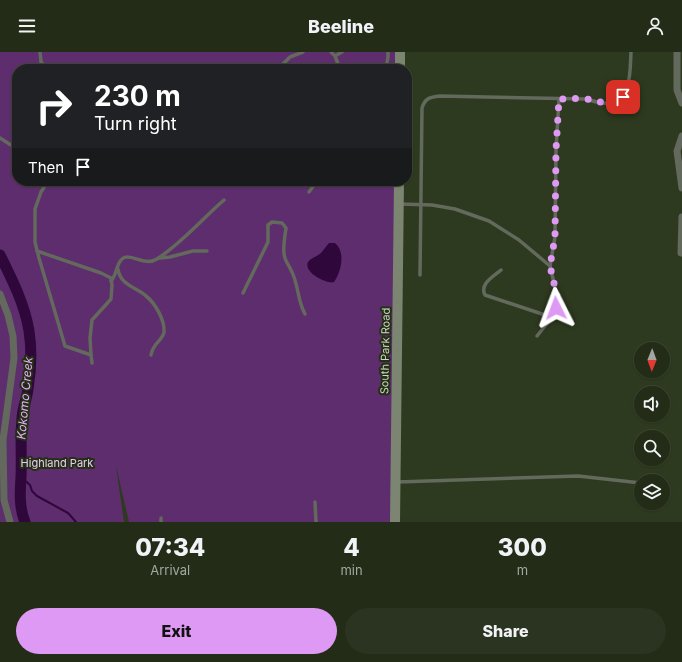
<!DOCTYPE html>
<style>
body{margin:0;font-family:Inter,sans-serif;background:#2a3420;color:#f1f3f6;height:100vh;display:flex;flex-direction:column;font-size:15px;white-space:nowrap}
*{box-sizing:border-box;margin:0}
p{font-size:13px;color:#a2a7a1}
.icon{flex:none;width:22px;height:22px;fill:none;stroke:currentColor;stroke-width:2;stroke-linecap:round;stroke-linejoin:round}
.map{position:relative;height:470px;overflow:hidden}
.sheet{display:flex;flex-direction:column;background:#222c17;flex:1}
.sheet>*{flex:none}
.guide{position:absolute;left:12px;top:12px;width:400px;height:122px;border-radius:16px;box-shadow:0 1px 3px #0004,0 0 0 1px #3f4836;background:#202124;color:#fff;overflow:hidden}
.needle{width:26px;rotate:181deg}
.controls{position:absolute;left:634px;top:290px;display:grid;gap:8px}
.controls a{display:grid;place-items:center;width:36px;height:36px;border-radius:50%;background:#222c17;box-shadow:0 1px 3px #0004,0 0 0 1px #3f4836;font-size:20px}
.pin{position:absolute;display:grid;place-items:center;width:34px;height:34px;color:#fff;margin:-17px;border-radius:8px;box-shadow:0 2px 6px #0006}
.me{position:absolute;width:44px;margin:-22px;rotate:357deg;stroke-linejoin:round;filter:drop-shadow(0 0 3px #0008)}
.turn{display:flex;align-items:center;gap:14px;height:84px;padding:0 16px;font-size:18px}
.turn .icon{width:52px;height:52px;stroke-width:2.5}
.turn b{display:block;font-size:28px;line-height:34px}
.then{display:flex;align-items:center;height:38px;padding:0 16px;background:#0003;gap:8px;font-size:15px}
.eta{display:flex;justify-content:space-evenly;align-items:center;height:68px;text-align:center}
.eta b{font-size:24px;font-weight:800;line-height:28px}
.primary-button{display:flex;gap:8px;margin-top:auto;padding:8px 16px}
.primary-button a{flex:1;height:46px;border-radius:24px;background:#dd99f4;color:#111;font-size:16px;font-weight:800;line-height:46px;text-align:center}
.primary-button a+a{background:#2a3420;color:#f1f3f6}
header{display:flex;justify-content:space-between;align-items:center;height:52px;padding:0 16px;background:#222c17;font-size:18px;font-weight:800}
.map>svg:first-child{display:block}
.green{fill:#5d2d6d}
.water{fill:#2f073b}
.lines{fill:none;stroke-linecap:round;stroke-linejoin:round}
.stream{stroke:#2f073b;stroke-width:2}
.river{stroke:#2f073b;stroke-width:11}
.lane{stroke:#63695c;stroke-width:3.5}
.street{stroke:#63695c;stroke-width:7}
.secondary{stroke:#7b8571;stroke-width:10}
.route{stroke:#dd99f4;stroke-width:7;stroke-dasharray:0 12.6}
.labels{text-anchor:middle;stroke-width:4;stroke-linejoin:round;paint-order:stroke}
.street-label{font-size:11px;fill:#cdd5c5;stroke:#243015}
.park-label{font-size:11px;fill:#e9cdf4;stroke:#243015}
.water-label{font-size:12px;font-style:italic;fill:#e8affc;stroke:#243015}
</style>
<header><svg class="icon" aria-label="menu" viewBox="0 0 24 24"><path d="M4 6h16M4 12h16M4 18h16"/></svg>Beeline<svg class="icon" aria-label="person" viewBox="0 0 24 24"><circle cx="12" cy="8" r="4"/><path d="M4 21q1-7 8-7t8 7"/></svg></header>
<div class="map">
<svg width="682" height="470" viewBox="0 0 682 470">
<rect width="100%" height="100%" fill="#2e3a1f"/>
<path class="green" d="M0,0H401V17H17V129H400L396,470H129L116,414L124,470H0Z"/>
<path class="water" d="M329,191H335C346,200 341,220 334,230C326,232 303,220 308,210C311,206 318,204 321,201C324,198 326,194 329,191Z"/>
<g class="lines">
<path class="stream" d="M21,425L30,433L32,439L37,444L68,461L76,470"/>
<path class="river" d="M0,203C12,227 25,253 29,279C32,298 31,319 28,337C27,347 22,357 22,367C20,386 22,406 21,425C20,441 19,455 25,470"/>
<g class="lane">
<path d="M40,0L41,10L47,17"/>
<path d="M331,0L335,4L340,17"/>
<path d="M335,4L342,0"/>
<path d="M278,17L290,5L303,0"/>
<path d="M386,17L388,5V0"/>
<path d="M0,86L17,97"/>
<path d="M48,129L41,140L35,157V190L39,206L65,294L91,303L92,311"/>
<path d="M309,140L317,129"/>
<path d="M400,152L432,153L455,157L489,169L519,188L550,214L557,244V256L553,264L537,284"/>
<path d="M37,199L101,221L111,226L112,233L111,247L92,268L90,286L91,303"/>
<path d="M160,206L170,205L193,199H207"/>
<path d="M550,214L555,185L556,98L559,47"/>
<path d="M118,217C120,233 136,235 146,244C155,251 165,268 164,280C163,288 153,291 151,303"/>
<path d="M501,218C494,224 479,232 485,243L551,265"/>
<path d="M420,223L422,56C425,46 430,45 440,44L586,47C593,49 601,52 608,51C632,51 630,17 631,0"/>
<path d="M111,229C117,223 116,212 122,207C130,200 145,215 157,207C182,191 202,167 224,148"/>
<path d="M243,241L268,190V173L272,170L282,171L286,176C285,184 283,193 284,201C284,208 289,213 291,218C299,233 297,248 305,262"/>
<path d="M397,430L578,424L641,431"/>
<path d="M315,450L316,470"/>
<path d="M161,470V466"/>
</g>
<g class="street">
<path d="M677,0V38L682,51"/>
<path d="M682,84L677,99L682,136"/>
<path d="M681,201L682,165"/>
<path d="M0,242L8,263L13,284L14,306L3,388L4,448L10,470"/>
</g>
<g class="secondary">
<path d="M400,17V0"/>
<path d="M395,470L399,129"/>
</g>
</g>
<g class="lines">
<path class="route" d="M556,256L557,244L550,214L555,185L556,98L559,47C568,47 577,46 586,47C601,49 609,56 623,45"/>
</g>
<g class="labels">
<g class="street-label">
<text transform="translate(385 299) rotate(-89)" y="4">South Park Road</text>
</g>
<g class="park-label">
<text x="57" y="415">Highland Park</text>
</g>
<g class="water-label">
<text transform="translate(25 346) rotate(-85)" y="4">Kokomo Creek</text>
</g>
</g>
</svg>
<div class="controls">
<a><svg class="needle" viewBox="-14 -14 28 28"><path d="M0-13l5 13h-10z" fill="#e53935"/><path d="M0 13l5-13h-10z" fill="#a2a7a1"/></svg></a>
<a><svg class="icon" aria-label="sound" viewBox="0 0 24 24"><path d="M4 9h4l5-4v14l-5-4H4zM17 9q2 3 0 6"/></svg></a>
<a><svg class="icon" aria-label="search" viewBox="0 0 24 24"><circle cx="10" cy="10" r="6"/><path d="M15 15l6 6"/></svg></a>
<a><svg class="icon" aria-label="layers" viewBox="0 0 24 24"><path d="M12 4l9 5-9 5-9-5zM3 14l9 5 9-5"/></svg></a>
</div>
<div class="pin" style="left:623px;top:45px;background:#d93025"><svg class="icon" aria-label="arrive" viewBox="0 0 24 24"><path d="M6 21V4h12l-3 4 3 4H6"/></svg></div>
<svg class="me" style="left:556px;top:256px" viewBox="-20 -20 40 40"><path d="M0-17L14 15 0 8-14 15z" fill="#dd99f4" stroke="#fff" stroke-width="4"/></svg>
<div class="guide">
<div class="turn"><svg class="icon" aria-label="right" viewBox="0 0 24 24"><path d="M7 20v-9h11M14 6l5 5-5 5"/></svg><div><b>230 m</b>Turn right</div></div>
<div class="then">Then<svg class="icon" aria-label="arrive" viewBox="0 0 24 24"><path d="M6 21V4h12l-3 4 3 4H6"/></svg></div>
</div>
</div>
<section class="sheet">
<div class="eta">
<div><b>07:34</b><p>Arrival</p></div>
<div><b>4</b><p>min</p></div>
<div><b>300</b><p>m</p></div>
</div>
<div class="primary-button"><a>Exit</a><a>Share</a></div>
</section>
